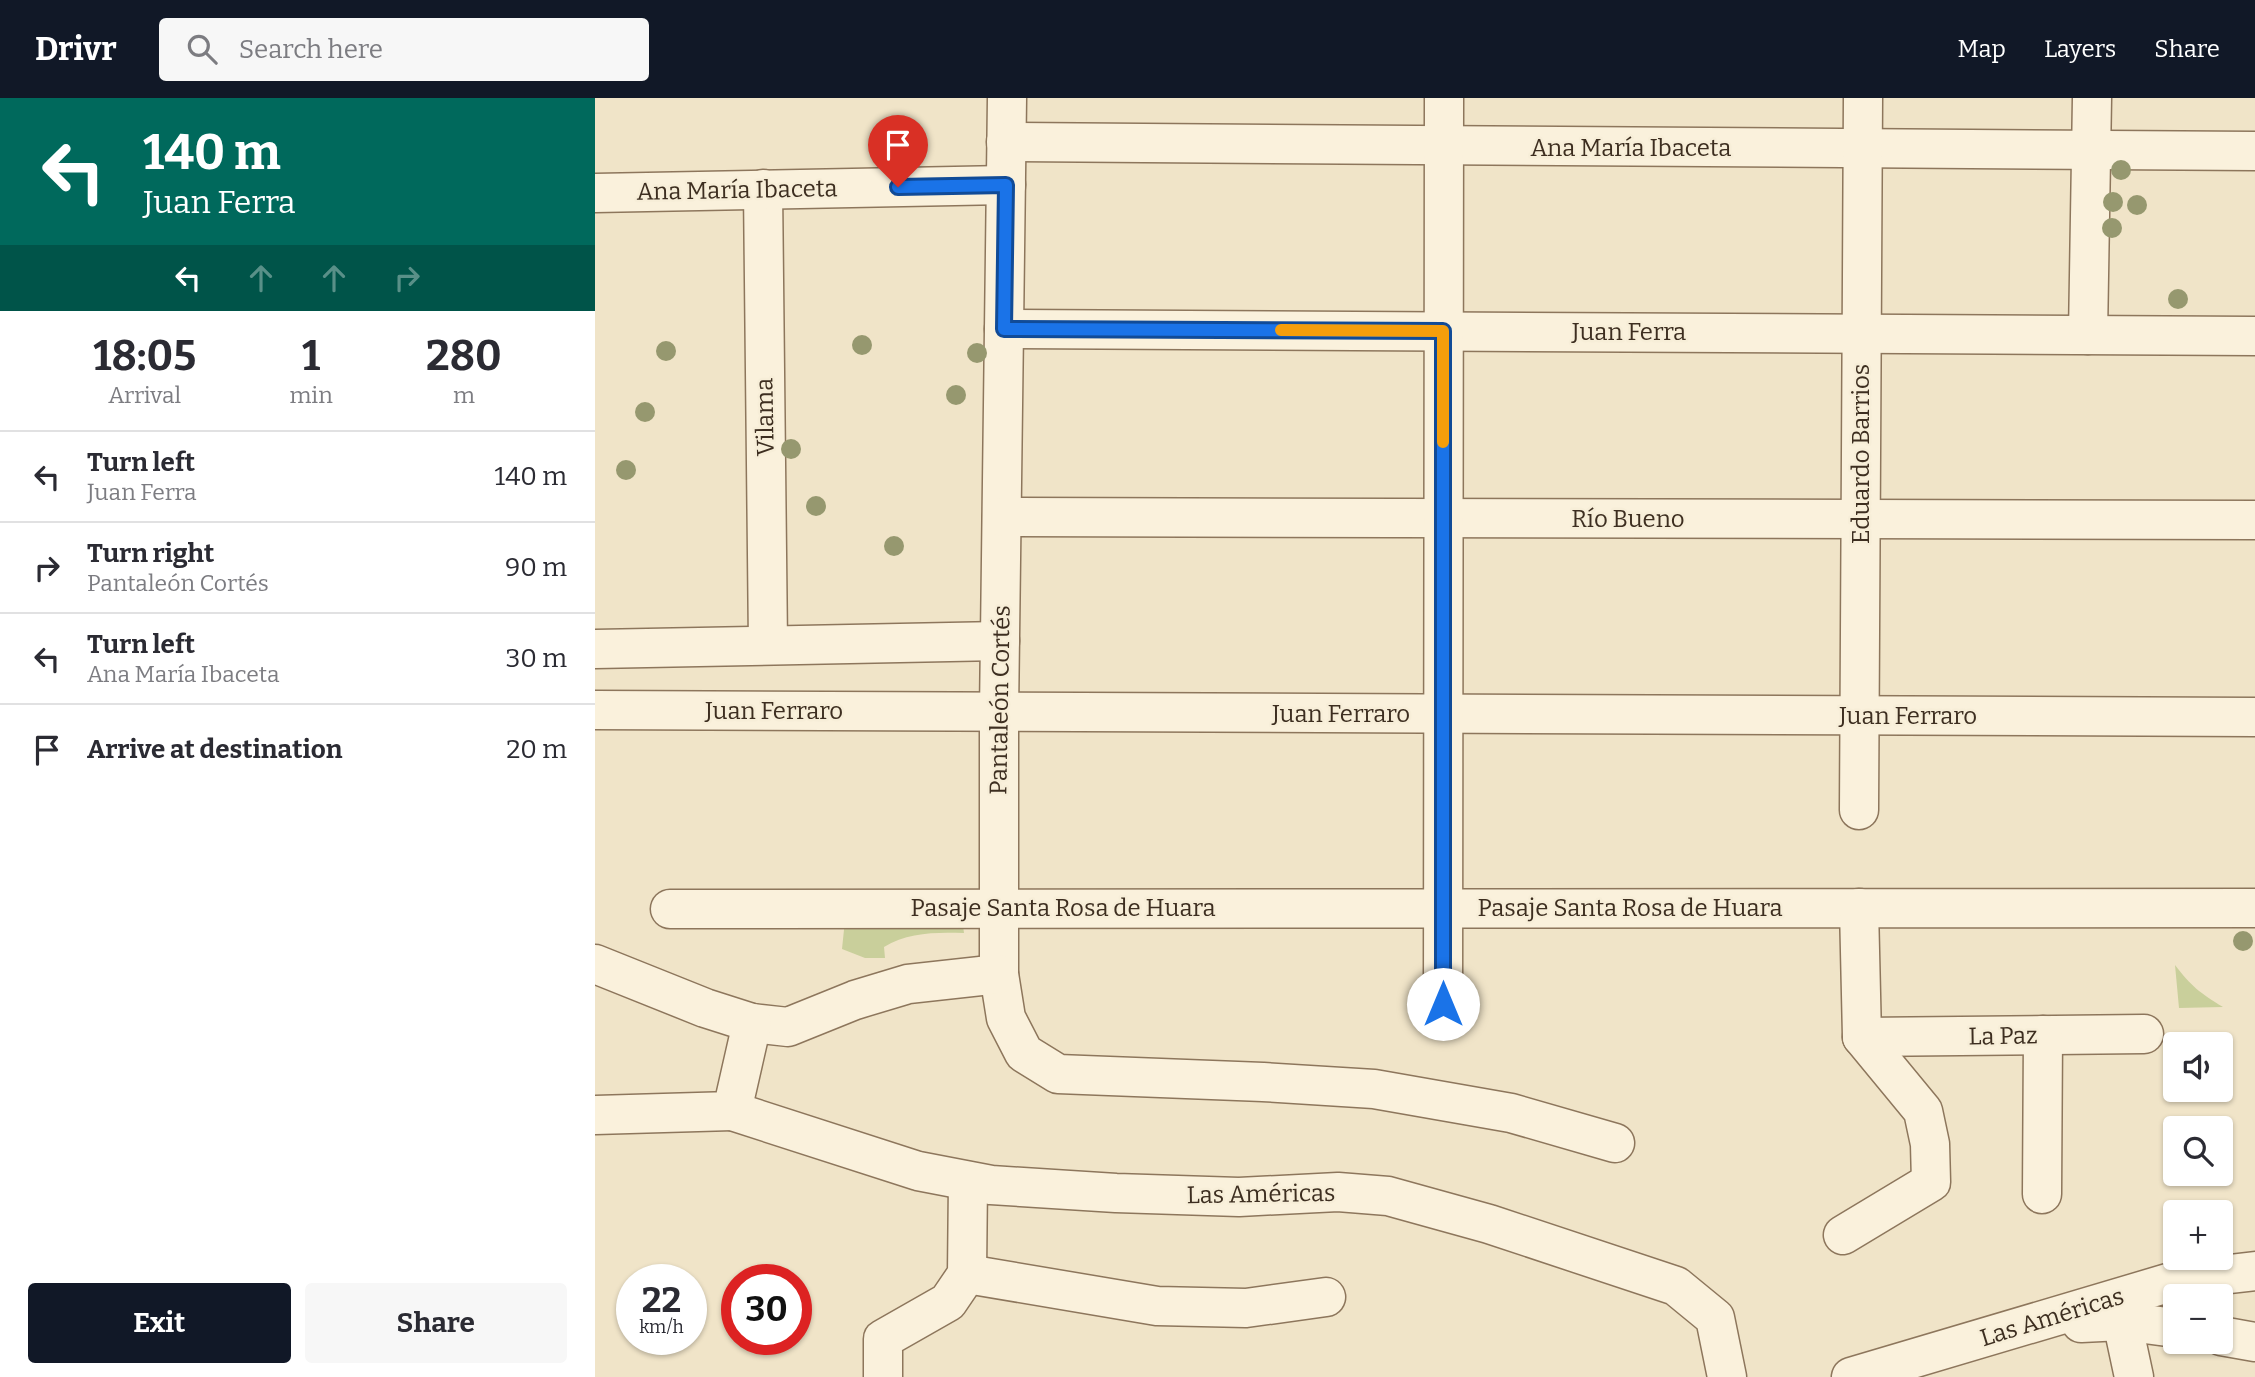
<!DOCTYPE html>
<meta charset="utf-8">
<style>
body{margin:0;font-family:Bitter,serif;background:#f7f7f7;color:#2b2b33;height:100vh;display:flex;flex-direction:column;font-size:26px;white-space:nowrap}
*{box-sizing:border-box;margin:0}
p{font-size:23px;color:#7c7c81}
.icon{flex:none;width:38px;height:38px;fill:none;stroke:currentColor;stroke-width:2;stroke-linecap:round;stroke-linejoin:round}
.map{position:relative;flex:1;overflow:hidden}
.sheet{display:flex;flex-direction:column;background:#fff;width:595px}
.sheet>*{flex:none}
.top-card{background:#00695c;color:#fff;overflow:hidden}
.controls{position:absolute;left:1568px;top:934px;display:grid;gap:14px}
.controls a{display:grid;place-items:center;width:70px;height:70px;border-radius:7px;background:#fff;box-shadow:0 2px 5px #0004;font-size:35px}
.speed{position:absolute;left:21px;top:1166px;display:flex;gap:14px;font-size:35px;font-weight:700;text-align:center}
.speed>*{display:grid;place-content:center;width:91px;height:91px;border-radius:50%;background:#fff;box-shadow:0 2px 5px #0004;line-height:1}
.speed small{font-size:18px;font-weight:400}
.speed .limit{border:10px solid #d22;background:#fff;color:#111}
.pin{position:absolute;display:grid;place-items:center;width:60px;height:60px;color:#fff;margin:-72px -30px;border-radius:50% 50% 50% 0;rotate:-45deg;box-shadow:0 0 7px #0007}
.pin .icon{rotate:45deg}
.me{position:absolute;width:77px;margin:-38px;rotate:0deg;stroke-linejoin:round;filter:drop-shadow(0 0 5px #0008)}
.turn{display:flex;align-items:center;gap:24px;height:147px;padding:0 28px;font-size:32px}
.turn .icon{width:91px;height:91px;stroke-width:2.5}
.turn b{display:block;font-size:49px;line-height:60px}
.lanes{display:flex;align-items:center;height:66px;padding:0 28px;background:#0003;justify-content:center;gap:35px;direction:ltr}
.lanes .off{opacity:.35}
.eta{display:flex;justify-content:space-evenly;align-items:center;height:119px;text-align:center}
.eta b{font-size:42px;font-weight:700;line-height:49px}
.cta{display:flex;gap:14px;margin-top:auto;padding:14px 28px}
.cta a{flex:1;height:80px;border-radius:7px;background:#111827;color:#fff;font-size:28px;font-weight:700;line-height:80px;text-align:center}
.cta a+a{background:#f7f7f7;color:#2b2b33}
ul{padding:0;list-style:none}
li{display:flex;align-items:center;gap:21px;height:91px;padding:0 28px;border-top:2px solid #e1e1e2}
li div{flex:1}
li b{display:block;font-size:26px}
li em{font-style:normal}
header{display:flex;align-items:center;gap:42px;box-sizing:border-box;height:98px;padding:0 35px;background:#111827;color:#fff}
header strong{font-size:33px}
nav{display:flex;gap:38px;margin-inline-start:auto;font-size:24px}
.search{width:490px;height:63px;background:#f7f7f7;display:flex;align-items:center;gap:18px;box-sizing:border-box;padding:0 24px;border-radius:7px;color:#7c7c81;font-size:26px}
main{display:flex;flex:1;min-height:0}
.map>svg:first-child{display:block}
.green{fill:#c9cf9b}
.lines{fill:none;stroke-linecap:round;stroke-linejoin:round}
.minor-casing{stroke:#8d765c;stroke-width:41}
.minor{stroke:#faf1dc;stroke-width:38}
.tree{fill:#96986f}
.route-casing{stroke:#114b97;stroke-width:18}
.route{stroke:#1a73e8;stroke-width:12}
.slow{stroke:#f59e0b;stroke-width:12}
.labels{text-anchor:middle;stroke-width:5;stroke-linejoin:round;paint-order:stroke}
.street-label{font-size:24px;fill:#3d2e20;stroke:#f7eed8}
</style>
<header>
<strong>Drivr</strong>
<div class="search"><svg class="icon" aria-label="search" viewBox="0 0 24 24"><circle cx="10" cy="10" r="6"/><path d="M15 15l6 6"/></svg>Search here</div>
<nav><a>Map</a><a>Layers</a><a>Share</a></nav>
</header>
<main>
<section class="sheet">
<div class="top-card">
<div class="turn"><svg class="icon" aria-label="left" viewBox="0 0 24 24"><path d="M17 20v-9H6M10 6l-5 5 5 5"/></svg><div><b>140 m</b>Juan Ferra</div></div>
<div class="lanes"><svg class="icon" aria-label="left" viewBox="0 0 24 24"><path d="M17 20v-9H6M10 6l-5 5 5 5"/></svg><svg class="icon off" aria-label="ahead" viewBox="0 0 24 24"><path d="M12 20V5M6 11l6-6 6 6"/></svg><svg class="icon off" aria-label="ahead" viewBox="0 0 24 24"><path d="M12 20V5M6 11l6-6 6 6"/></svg><svg class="icon off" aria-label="right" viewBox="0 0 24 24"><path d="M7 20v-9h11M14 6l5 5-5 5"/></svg></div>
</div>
<div class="eta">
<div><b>18:05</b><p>Arrival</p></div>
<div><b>1</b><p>min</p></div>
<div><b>280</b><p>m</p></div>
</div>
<ul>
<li><svg class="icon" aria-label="left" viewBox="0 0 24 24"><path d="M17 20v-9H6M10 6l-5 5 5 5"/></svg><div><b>Turn left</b><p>Juan Ferra</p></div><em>140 m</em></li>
<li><svg class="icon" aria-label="right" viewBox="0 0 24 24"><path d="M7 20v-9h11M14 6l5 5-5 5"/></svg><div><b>Turn right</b><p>Pantaleón Cortés</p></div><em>90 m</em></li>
<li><svg class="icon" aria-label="left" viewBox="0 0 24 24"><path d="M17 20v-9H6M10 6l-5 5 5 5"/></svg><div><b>Turn left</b><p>Ana María Ibaceta</p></div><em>30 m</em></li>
<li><svg class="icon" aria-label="arrive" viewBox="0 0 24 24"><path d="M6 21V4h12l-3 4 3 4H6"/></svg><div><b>Arrive at destination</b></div><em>20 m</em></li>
</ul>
<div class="cta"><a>Exit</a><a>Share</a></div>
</section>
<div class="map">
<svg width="1660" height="1279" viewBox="0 0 1660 1279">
<rect width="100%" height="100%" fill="#f0e4c8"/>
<g class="green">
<path d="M367,821L369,835C342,834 313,834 289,849L290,860H270L247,851L250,822Z"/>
<path d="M1580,867C1596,888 1605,895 1628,909L1584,910Z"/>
</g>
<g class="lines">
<defs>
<g id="minor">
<path d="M412,0L404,615V876L411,920L429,955L463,976L668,984L779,991L916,1015L1020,1045"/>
<path d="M411,44L1660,53"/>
<path d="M168,91L173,547"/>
<path d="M0,95L411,87"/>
<path d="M409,231L1660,238"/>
<path d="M1493,237L1497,0"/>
<path d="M407,419L1660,422"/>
<path d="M0,551L405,543"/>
<path d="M0,612L1660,619"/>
<path d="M1264,712L1268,0"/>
<path d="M75,811L1660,810"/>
<path d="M0,866L110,910L157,925L193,929L260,902L313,886L404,876"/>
<path d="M848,906L849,0"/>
<path d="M1267,939L1549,936"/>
<path d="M137,1013L323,1073L396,1087L521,1095L644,1099L743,1094L793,1098L894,1126L1081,1188L1120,1220L1132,1279"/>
<path d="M0,1017L137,1013L157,925"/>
<path d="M1447,1096L1448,937"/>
<path d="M1248,1137L1336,1084L1335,1046L1328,1013L1267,939L1264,810"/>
<path d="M372,1176L562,1208L651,1210L731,1199"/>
<path d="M1527,1223L1539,1279"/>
<path d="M1486,1225L1527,1223L1580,1230"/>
<path d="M1626,1238L1660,1244"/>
<path d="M288,1279V1241L353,1204L372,1176L373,1083"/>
<path d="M1256,1279L1583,1182L1660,1173"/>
</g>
</defs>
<use href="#minor" class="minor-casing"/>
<use href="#minor" class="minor"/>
</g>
<g class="tree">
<circle cx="1526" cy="72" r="10"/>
<circle cx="1518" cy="104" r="10"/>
<circle cx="1542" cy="107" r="10"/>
<circle cx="1517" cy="130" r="10"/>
<circle cx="1583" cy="201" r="10"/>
<circle cx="267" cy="247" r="10"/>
<circle cx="71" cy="253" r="10"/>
<circle cx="382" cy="255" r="10"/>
<circle cx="361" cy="297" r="10"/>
<circle cx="50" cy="314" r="10"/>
<circle cx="196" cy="351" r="10"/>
<circle cx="31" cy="372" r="10"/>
<circle cx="221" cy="408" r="10"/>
<circle cx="299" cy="448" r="10"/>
<circle cx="1648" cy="843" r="10"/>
</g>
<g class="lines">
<defs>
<path id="route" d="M303,89L411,87L409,231L848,233V906"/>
</defs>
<use href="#route" class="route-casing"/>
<use href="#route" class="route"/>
<path class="slow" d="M686,232L848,233V344"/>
</g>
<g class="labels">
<g class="street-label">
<text x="1036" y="58">Ana María Ibaceta</text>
<text transform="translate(142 92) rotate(-1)" y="8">Ana María Ibaceta</text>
<text x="1034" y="242">Juan Ferra</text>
<text transform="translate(170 319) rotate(-91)" y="8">Vilama</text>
<text transform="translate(1266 356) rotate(-90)" y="8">Eduardo Barrios</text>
<text x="1033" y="429">Río Bueno</text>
<text transform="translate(405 602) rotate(-89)" y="8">Pantaleón Cortés</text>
<text x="179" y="621">Juan Ferraro</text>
<text x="746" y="624">Juan Ferraro</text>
<text x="1313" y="626">Juan Ferraro</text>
<text x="468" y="818">Pasaje Santa Rosa de Huara</text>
<text x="1035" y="818">Pasaje Santa Rosa de Huara</text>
<text transform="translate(1408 938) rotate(-1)" y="8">La Paz</text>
<text transform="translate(666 1096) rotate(-1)" y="8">Las Américas</text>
<text transform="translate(1457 1219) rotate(-17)" y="8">Las Américas</text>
</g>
</g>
</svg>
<div class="controls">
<a><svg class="icon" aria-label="sound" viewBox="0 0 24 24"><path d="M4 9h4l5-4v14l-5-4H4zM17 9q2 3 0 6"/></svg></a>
<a><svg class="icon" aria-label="search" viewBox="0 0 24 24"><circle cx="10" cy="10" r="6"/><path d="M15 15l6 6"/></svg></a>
<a>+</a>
<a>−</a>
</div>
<div class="speed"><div>22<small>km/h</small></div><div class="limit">30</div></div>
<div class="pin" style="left:303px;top:89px;background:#d93025"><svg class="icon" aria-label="arrive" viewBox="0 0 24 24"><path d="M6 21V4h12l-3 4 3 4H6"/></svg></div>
<svg class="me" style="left:848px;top:906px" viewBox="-20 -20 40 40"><circle r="19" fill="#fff"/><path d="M0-13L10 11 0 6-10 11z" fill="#1a73e8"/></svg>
</div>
</main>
